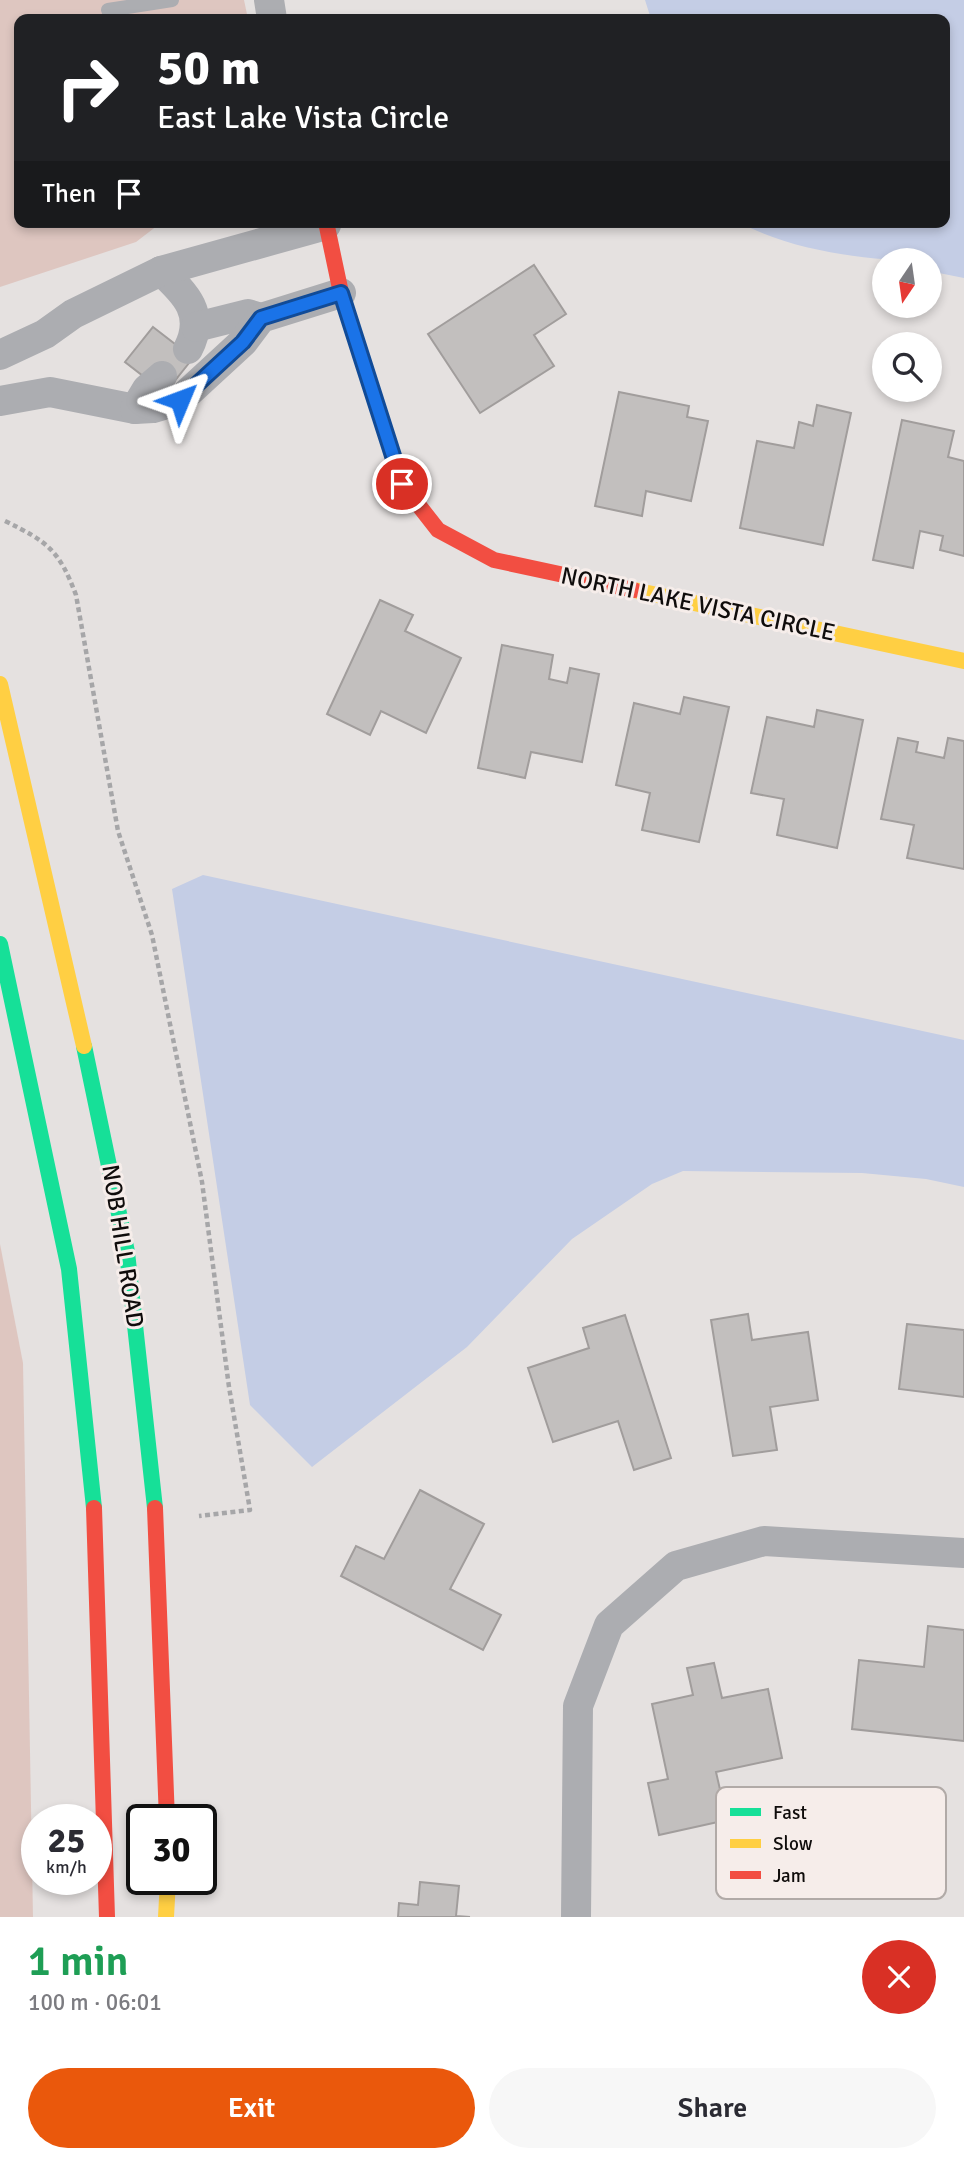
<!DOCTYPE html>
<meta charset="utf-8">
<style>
body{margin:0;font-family:Signika,sans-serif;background:#f7f7f7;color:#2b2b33;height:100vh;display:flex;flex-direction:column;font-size:26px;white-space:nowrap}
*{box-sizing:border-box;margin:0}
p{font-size:23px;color:#7c7c81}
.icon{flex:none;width:38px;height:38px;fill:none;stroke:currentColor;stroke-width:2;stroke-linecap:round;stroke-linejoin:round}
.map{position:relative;height:1917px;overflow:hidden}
.panel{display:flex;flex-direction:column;background:#fff;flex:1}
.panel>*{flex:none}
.banner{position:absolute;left:14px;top:14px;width:936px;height:214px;border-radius:14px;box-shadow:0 4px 10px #0003;background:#202124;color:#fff;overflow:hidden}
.needle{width:46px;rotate:193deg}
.controls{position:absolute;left:872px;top:248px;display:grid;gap:14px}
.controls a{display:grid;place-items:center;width:70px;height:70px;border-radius:50%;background:#fff;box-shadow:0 4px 10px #0003;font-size:35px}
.speed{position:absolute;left:21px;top:1804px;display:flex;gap:14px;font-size:35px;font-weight:700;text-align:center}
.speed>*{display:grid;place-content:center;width:91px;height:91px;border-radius:50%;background:#fff;box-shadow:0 4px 10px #0003;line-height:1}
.speed small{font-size:18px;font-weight:400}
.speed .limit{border:4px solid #111;border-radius:10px;background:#fff;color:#111}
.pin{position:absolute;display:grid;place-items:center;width:60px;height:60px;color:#fff;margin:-30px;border:4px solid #fff;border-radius:50%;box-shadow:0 2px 7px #0007}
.me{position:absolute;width:77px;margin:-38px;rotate:46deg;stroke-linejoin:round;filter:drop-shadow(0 0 5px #0008)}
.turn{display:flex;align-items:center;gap:24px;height:147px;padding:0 28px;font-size:32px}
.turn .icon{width:91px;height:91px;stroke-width:2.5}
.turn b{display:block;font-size:49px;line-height:60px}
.then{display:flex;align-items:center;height:66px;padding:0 28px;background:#0003;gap:14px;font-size:26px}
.round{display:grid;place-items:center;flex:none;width:74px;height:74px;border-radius:37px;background:#f7f7f7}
.overview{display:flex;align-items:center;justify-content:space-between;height:119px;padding:0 28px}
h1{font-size:42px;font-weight:600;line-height:52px;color:#1e9e55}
.cta{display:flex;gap:14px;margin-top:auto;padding:14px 28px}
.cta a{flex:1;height:80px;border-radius:42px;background:#ea580c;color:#fff;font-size:28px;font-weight:600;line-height:80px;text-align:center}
.cta a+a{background:#f7f7f7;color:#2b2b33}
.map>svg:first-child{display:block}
.green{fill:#dec6c0}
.water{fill:#c4cde5}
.building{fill:#c2bfbe;stroke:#a19d9c;stroke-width:2}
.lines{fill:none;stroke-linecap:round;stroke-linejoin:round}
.path{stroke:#a6a6a8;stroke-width:4.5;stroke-dasharray:5 3.5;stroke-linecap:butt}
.lane{stroke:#acadb1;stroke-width:14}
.street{stroke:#acadb1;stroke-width:30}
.fast{stroke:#16e098;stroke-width:16}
.slow{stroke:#ffcf43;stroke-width:16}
.jam{stroke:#f24e42;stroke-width:16}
.route-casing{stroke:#114b97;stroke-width:18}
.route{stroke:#1a73e8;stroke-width:12}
.labels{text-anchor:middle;stroke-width:6;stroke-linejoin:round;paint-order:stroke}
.street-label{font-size:24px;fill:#0f0c0b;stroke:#f6edea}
.key{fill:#f6edea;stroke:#b1aaa7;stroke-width:2}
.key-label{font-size:19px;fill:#0f0c0b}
</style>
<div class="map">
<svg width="964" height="1917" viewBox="0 0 964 1917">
<rect width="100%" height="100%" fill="#e5e1e0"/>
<g class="green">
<path d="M0,0H244L248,19H19V222H162L136,242L0,287Z"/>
<path d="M0,1244L23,1363L33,1917H0Z"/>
</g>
<g class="water">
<path d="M645,0H964V278L929,271V261C870,261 791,251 739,222H945V19H651Z"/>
<path d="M203,875L964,1040V1187L926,1179L862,1173L683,1171L652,1184L572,1239L467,1347L312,1467L250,1405L172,889Z"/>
</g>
<g class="building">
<path d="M534,265L566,314L534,335L554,366L480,413L428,334Z"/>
<path d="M153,327L193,358L165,393L125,362Z"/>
<path d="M619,392L689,406L687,417L708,421L691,501L646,491L642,516L595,506Z"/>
<path d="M817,405L851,413L823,545L740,528L757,441L794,448L799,422L813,426Z"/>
<path d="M902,420L954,431L948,457L964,461V556L940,550L943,536L920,531L913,568L873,560Z"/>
<path d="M380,600L413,615L405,631L461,658L426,733L381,711L370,735L327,714Z"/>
<path d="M502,645L553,655L549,679L567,683L570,668L599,674L582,762L531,752L525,778L478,768Z"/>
<path d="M684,697L729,707L699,842L642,830L650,793L616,785L634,703L680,714Z"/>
<path d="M817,710L863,720L837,848L777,835L784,799L751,793L767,717L814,727Z"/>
<path d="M898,738L918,742L916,752L944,758L948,738L964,741V869L907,858L914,825L881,819Z"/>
<path d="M748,1314L752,1340L808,1332L818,1400L770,1407L777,1450L733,1456L711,1320Z"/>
<path d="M625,1315L671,1458L634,1470L618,1421L553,1442L528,1368L589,1348L583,1328Z"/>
<path d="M907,1324L964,1330V1397L899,1389Z"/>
<path d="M420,1490L484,1524L450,1589L501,1615L483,1650L341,1576L356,1546L384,1559Z"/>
<path d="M928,1626L964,1630V1741L852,1729L859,1660L924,1667Z"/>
<path d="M714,1663L722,1698L768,1689L782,1758L716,1772L727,1820L659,1835L648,1783L668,1779L652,1704L693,1695L687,1668Z"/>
<path d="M420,1882L459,1886L456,1916L470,1917H398L399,1903L418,1905Z"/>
</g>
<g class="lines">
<path class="path" d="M5,521C48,542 59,550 76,595L118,831L152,935L202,1182L229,1387L250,1510L199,1516"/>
<path class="lane" d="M108,10L172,0"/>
<g class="street">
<path d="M269,0L272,19"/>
<path d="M161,271C186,294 206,314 188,349"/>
<path d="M196,327L248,314L261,318"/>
<path d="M0,355L45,334L73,314L161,271L326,225"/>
<path d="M0,401L50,392L135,409L153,408L180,400L243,342L261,318L341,293"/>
<path d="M135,409L147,389L162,376"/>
<path d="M576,1917L578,1706L609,1625L676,1566L764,1541L964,1553"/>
</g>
<g class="fast">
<path d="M0,944L69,1269L94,1508"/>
<path d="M84,1046L127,1252L155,1508"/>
</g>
<g class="slow">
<path d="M634,590L964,661"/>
<path d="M0,684L84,1046"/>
<path d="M166,1917L168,1880"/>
</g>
<g class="jam">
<path d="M326,222L341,293L402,484L438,530L494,560L634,590"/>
<path d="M94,1508L107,1917"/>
<path d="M155,1508L167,1820"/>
</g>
</g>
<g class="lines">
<defs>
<path id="route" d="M180,400L243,342L261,318L341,293L402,484"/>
</defs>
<use href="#route" class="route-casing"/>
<use href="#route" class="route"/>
</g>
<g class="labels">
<g class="street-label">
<text transform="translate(698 604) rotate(12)" y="8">NORTH LAKE VISTA CIRCLE</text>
<text transform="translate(123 1246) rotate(81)" y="8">NOB HILL ROAD</text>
</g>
</g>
<rect x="716" y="1787" width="230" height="112" rx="10" class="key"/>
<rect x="730" y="1808" width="31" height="8" fill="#16e098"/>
<rect x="730" y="1839" width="31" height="9" fill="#ffcf43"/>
<rect x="730" y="1871" width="31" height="8" fill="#f24e42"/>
<g class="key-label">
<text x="773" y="1819">Fast</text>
<text x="773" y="1850">Slow</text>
<text x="773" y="1882">Jam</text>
</g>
</svg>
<div class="controls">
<a><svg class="needle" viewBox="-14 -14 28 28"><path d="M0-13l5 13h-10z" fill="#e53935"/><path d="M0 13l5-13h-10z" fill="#7c7c81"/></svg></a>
<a><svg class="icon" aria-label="search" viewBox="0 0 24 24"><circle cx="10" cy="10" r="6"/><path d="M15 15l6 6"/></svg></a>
</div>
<div class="speed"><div>25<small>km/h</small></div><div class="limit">30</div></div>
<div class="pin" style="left:402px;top:484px;background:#d93025"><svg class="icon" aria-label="arrive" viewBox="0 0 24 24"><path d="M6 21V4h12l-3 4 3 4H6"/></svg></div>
<svg class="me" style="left:180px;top:400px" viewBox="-20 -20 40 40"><path d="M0-17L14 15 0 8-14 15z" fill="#1a73e8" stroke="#fff" stroke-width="4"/></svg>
<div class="banner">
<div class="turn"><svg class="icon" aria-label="right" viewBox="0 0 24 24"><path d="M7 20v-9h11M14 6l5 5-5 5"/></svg><div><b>50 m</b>East Lake Vista Circle</div></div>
<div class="then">Then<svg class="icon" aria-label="arrive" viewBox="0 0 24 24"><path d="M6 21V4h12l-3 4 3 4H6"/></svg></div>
</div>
</div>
<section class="panel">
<div class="overview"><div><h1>1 min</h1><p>100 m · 06:01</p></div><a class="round" style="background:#d93025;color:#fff"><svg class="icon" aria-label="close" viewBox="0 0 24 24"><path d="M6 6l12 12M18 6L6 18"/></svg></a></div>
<div class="cta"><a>Exit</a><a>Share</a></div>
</section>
